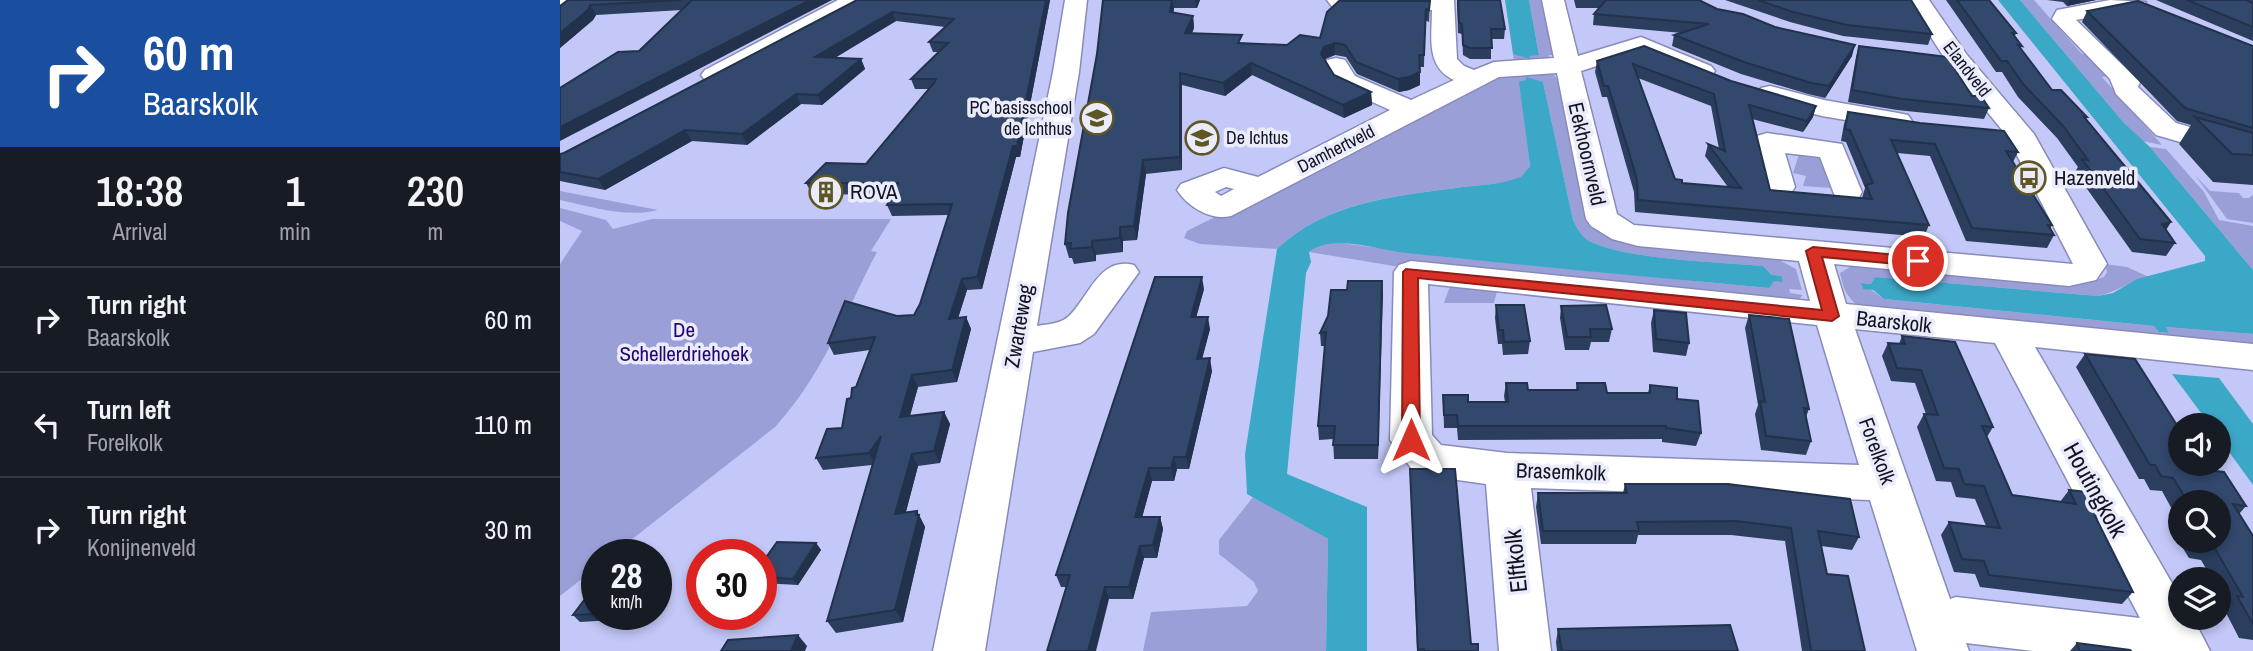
<!DOCTYPE html>
<style>
body{margin:0;font-family:"Archivo Narrow",sans-serif;background:#242831;color:#f1f3f6;height:100vh;display:flex;flex-direction:column;font-size:26px;white-space:nowrap}
*{box-sizing:border-box;margin:0}
p{font-size:23px;color:#9ea1a6}
.icon{flex:none;width:38px;height:38px;fill:none;stroke:currentColor;stroke-width:2;stroke-linecap:round;stroke-linejoin:round}
.map{position:relative;flex:1;overflow:hidden}
.side{display:flex;flex-direction:column;background:#171b24;width:560px}
.side>*{flex:none}
.guide{background:#1a4fa0;color:#fff;overflow:hidden}
.fabs{position:absolute;left:1608px;top:413px;display:grid;gap:14px}
.fabs a{display:grid;place-items:center;width:63px;height:63px;border-radius:50%;background:#171b24;box-shadow:0 4px 10px #0003;font-size:35px}
.speed{position:absolute;left:21px;top:539px;display:flex;gap:14px;font-size:35px;font-weight:700;text-align:center}
.speed>*{display:grid;place-content:center;width:91px;height:91px;border-radius:50%;background:#171b24;box-shadow:0 4px 10px #0003;line-height:1}
.speed small{font-size:18px;font-weight:400}
.speed .limit{border:10px solid #d22;background:#fff;color:#111}
.pin{position:absolute;display:grid;place-items:center;width:60px;height:60px;color:#fff;margin:-30px;border:4px solid #fff;border-radius:50%;box-shadow:0 2px 7px #0007}
.me{position:absolute;width:77px;margin:-38px;rotate:0deg;stroke-linejoin:round;filter:drop-shadow(0 0 5px #0008)}
.turn{display:flex;align-items:center;gap:24px;height:147px;padding:0 28px;font-size:32px}
.turn .icon{width:91px;height:91px;stroke-width:2.5}
.turn b{display:block;font-size:49px;line-height:60px}
.eta{display:flex;justify-content:space-evenly;align-items:center;height:119px;text-align:center}
.eta b{font-size:42px;font-weight:600;line-height:49px}
ul{padding:0;list-style:none}
li{display:flex;align-items:center;gap:21px;height:105px;padding:0 28px;border-top:2px solid #363941}
li div{flex:1}
li b{display:block;font-size:26px}
li em{font-style:normal}
main{display:flex;flex:1;min-height:0}
.map>svg:first-child{display:block}
.green{fill:#9b9fd8}
.water{fill:#3ca8c7}
.lines{fill:none;stroke-linecap:round;stroke-linejoin:round}
.minor-casing{stroke:#888bb9;stroke-width:3}
.minor{fill:#fff;fill-rule:evenodd}
.wall{fill:#2b3e5e;fill-rule:evenodd}
.shaded-wall{fill:#23324c}
.building{fill:#32486d;stroke:#23324c;stroke-width:2;fill-rule:evenodd}
.route{fill:#d93025;stroke:#8d1f18;stroke-width:2}
.labels{text-anchor:middle;stroke-width:7;stroke-linejoin:round;paint-order:stroke}
.far-street-label{font-size:18px;fill:#121324;stroke:#eaecfb}
.far-poi-label{font-size:18px;fill:#121324;stroke:#eaecfb;text-anchor:end}
.street-label{font-size:21px;fill:#121324;stroke:#eaecfb}
.poi-label{font-size:21px;fill:#121324;stroke:#eaecfb;text-anchor:start}
.park-label{font-size:21px;fill:#240575;stroke:#eaecfb}
.near-street-label{font-size:24px;fill:#121324;stroke:#eaecfb}
</style>
<main>
<section class="side">
<div class="guide">
<div class="turn"><svg class="icon" aria-label="right" viewBox="0 0 24 24"><path d="M7 20v-9h11M14 6l5 5-5 5"/></svg><div><b>60 m</b>Baarskolk</div></div>
</div>
<div class="eta">
<div><b>18:38</b><p>Arrival</p></div>
<div><b>1</b><p>min</p></div>
<div><b>230</b><p>m</p></div>
</div>
<ul>
<li><svg class="icon" aria-label="right" viewBox="0 0 24 24"><path d="M7 20v-9h11M14 6l5 5-5 5"/></svg><div><b>Turn right</b><p>Baarskolk</p></div><em>60 m</em></li>
<li><svg class="icon" aria-label="left" viewBox="0 0 24 24"><path d="M17 20v-9H6M10 6l-5 5 5 5"/></svg><div><b>Turn left</b><p>Forelkolk</p></div><em>110 m</em></li>
<li><svg class="icon" aria-label="right" viewBox="0 0 24 24"><path d="M7 20v-9h11M14 6l5 5-5 5"/></svg><div><b>Turn right</b><p>Konijnenveld</p></div><em>30 m</em></li>
</ul>
</section>
<div class="map">
<svg width="1693" height="651" viewBox="0 0 1693 651">
<rect width="100%" height="100%" fill="#c3c8f8"/>
<g class="green">
<path d="M969,0H982L993,55H989L988,60L954,62L953,54L969,56L979,54Z"/>
<path d="M1460,0H1474L1522,54L1536,55L1554,76L1542,77L1602,145L1582,141L1564,123Z"/>
<path d="M952,75H994L1000,83L1031,222L1222,257L1221,261L1236,269L1242,290L1229,289L1230,293L1243,295L1237,301L846,268L749,252L759,245L774,242L894,258L1209,288L1212,275L1203,266C1158,262 1067,260 1029,241C1021,236 1017,228 1013,220L983,82L963,110L970,166L961,178C943,184 922,185 903,187C836,196 767,201 717,249L640,244L624,238L627,231L932,78Z"/>
<path d="M1590,147L1606,149L1644,192L1659,220L1693,226V270Z"/>
<path d="M1240,151L1267,153L1278,185L1271,188L1243,186L1246,176L1233,173Z"/>
<path d="M1635,175L1650,191L1679,193L1683,198H1689L1693,195V223L1667,219Z"/>
<path d="M0,191L98,210C66,218 32,207 0,200Z"/>
<path d="M0,208L46,220L53,229L92,219H331L311,251L317,252C285,313 262,376 215,427L52,555H37V567L0,596V264L22,231L0,221Z"/>
<path d="M1288,263L1515,283L1529,282L1544,277L1547,272L1545,264L1567,267L1589,277C1571,281 1556,292 1538,296L1315,277L1311,284L1301,283L1324,299L1594,326L1599,332L1609,333L1605,327L1693,334V349L1299,308C1287,294 1285,295 1280,273L1290,267Z"/>
<path d="M891,283L938,287L934,303H884Z"/>
<path d="M693,497L768,539L766,651H583L591,612L687,606L698,591L694,582L659,554V540Z"/>
</g>
<g class="water">
<path d="M945,0H969L979,55L970,56V59L953,54Z"/>
<path d="M1438,0H1460L1564,123L1590,147L1693,270V334L1606,327L1609,333L1599,332L1594,326L1324,299L1313,290L1303,289L1301,283L1311,284L1315,277L1538,296L1553,293L1577,279L1645,261V256Z"/>
<path d="M966,77L983,82L1013,220C1017,228 1021,236 1029,241C1067,260 1159,262 1203,266L1212,275L1221,276L1223,282L1214,281L1209,288C1088,277 967,266 847,253C819,250 771,233 749,252L751,262L746,273L727,474L807,507V651H766L768,539L687,494L685,454L717,249C767,201 837,196 903,187C922,185 943,184 961,177L970,166L959,82L966,80Z"/>
<path d="M1612,374L1659,378L1693,424V485L1659,438V425H1650Z"/>
</g>
<g class="lines">
<defs>
<g id="minor">
<path d="M0,0H16L8,9L0,11Z"/>
<path d="M278,0H306L303,5L163,80L154,83L145,80L141,75L145,70Z"/>
<path d="M505,0H527L519,72L477,326C489,324 500,324 509,316C530,295 540,256 574,265L579,272L534,334L520,343L473,352L425,651H373L493,72Z"/>
<path d="M767,0H894L897,59L904,66L914,70L934,62L994,58L982,0H1004L1018,56L1081,37L1151,66L1155,71L1151,76L1142,79L1080,52L1021,71L1057,214L1074,225L1513,264L1447,136L1389,65L1347,0H1369L1407,55L1474,134L1547,264L1536,280L1509,286L1274,264L1286,304L1693,344V370L1475,347L1620,597V618H1633L1650,651H1473L1406,643L1409,651H1357L1310,500L971,488L991,651H939L926,484L869,476L854,472L830,440L834,272L839,265L851,261L1250,301L1239,261L1078,246L1052,239L1031,226L1026,219L997,73L939,77L671,216C651,221 628,207 617,190L621,184L664,168L698,177L830,110L777,86L764,65L767,60L776,58L785,60L795,76L851,100L894,80C865,67 872,35 872,10H781L773,8ZM666,187L674,189L661,196L655,192ZM868,284L1257,325L1299,465L947,453L881,445L872,435ZM1295,329L1435,343L1580,618L1396,597L1390,599Z"/>
<path d="M1550,0L1586,2L1583,7L1516,20L1580,82L1578,87L1616,123L1693,145V163L1596,135L1556,94L1550,79L1492,19L1497,10Z"/>
<path d="M1210,86L1264,100L1338,113L1348,115L1352,121L1348,127L1338,129L1262,116L1201,100L1197,94L1201,88Z"/>
<path d="M1207,133L1282,144L1302,192L1298,199L1287,201L1276,199L1260,157L1225,153L1235,187L1231,193L1220,196L1209,193L1205,187L1193,142L1197,136Z"/>
</g>
</defs>
<use href="#minor" class="minor-casing"/>
<use href="#minor" class="minor"/>
</g>
<g class="wall">
<path d="M8,0H272L79,51L122,10L36,15L33,20L0,48V6Z"/>
<path d="M297,0H490L460,157H456L422,289L407,290L398,318L406,317L411,329L397,382L358,387L350,416L384,412L390,424L380,463L358,466L346,512L357,511L365,527L343,622L276,633L267,621L312,465L263,470L256,458L282,428L291,398L310,350L274,355L268,343L337,316L354,315L360,304L389,215L332,216L327,205L333,195L252,194L246,183L306,164L369,89H355L351,79L378,52H373L369,42L385,27L336,21L275,58L301,59L305,69L262,105L241,104L187,145L132,141L45,190L0,181V154L4,153Z"/>
<path d="M543,0H640L637,8H614L613,13L633,16L634,28L632,33L683,43L727,45L760,38L870,1L869,22L865,20L864,67H860V85L849,90L839,92L797,74L786,57L775,55L765,59L774,75L811,92L812,105L784,118L692,75L665,96L622,85V170L586,174L577,240L563,241V252L536,255V261L514,264L512,258H509L505,244L537,54Z"/>
<path d="M897,0H940L945,29L944,39H931V59H910L903,55L902,34L898,33Z"/>
<path d="M1014,0H1139L1157,9L1292,56L1265,98L1248,94L1181,74L1112,46L1114,35L1122,33L1033,25L1034,14L1039,8H1016Z"/>
<path d="M1165,0H1351L1372,34L1368,45L1283,36L1230,22Z"/>
<path d="M1386,0H1429L1456,33L1455,36L1462,46L1460,49L1492,90L1527,117L1526,120L1606,230L1615,243L1606,256L1572,252L1515,172L1518,167L1497,138L1458,97L1442,72H1436Z"/>
<path d="M1487,0H1536L1507,6L1503,2Z"/>
<path d="M1596,0H1693V41Z"/>
<path d="M1527,11L1693,46V185L1653,182L1619,144L1631,125L1617,121L1522,22Z"/>
<path d="M1084,46L1171,81L1256,106L1253,117L1243,132L1192,119L1210,190L1302,198L1305,188L1286,142L1281,141L1284,124L1288,112L1458,152L1453,162L1492,225L1490,229L1494,235L1487,248L1406,241L1370,156L1337,153L1369,225L1364,237L1075,212L1074,192L1065,161L1047,97H1042L1035,72L1037,61ZM1078,78L1151,106L1159,149L1148,144L1145,156L1168,187L1122,183L1115,179Z"/>
<path d="M1299,46L1412,96L1429,108L1424,119L1337,110L1288,102L1296,57Z"/>
<path d="M822,281L818,459H774L773,439L759,440L758,426L765,346H761L760,333L787,290Z"/>
<path d="M644,289L636,317L650,329L642,358L652,371L629,469H617L614,481H592L582,517H600L603,529L597,558H584L573,599H549L507,587H501L496,575Z"/>
<path d="M936,305L970,341L968,354L943,355L942,344H938L935,318Z"/>
<path d="M1001,306L1052,329L1049,342H1031L1029,350H1005L1000,318Z"/>
<path d="M1094,310L1129,343L1126,356L1093,352L1091,323Z"/>
<path d="M1189,315L1249,409L1246,417L1251,441L1246,455L1201,450L1195,414L1198,405L1185,328Z"/>
<path d="M1342,336L1433,427L1427,437L1452,495L1500,502L1509,490L1540,516L1537,520L1573,592L1562,604L1420,587L1415,574L1394,572L1381,535L1389,522L1426,526L1415,499L1396,497L1391,482L1376,481L1357,427L1364,414H1366L1355,383L1331,381L1322,356L1328,343L1339,344Z"/>
<path d="M1525,354L1646,470L1686,506L1679,514L1693,536V640L1679,638L1664,609L1667,606L1659,591V579H1652L1641,560L1629,558L1614,534L1620,527V541H1659V502H1620V524L1602,491L1590,490L1584,479H1579L1516,367Z"/>
<path d="M946,383L968,390H1016L1017,383L1047,393H1088L1090,385L1117,399L1141,433L1136,446L1102,442V439L898,440L897,428H884L883,395L908,402H945L944,396Z"/>
<path d="M850,469L911,644L918,651H857Z"/>
<path d="M1065,484L1299,537L1292,550L1261,546L1267,574L1305,651H1242L1225,541L1171,535H1078L1076,544H981L976,507L978,493H1063Z"/>
<path d="M256,543L261,550L238,585L201,583V556H207Z"/>
<path d="M37,583V614H58L54,620L20,622L13,615Z"/>
<path d="M998,629L1178,651H997L996,642Z"/>
<path d="M1517,643L1571,651H1510Z"/>
</g>
<g class="shaded-wall">
<path d="M250,0H272L0,141V127Z"/>
<path d="M486,0H490L460,157H456L422,289L417,277Z"/>
<path d="M612,0L614,8L612,24L610,12Z"/>
<path d="M635,0H640L637,8Z"/>
<path d="M1509,0H1536L1507,6Z"/>
<path d="M30,5L36,15L33,20L0,48V33Z"/>
<path d="M332,12L336,21L259,67L255,57Z"/>
<path d="M633,16L634,28L627,45L625,33Z"/>
<path d="M775,43V55L765,59L762,66L761,54L764,47Z"/>
<path d="M1295,45L1292,56L1265,98L1269,86Z"/>
<path d="M301,59L305,69L262,105L258,95Z"/>
<path d="M691,63L692,75L665,96L663,83Z"/>
<path d="M860,72V85L849,90L839,92L838,79Z"/>
<path d="M620,73L622,85V170L620,157Z"/>
<path d="M811,92L812,105L784,118L783,105Z"/>
<path d="M236,94L241,104L187,145L182,134Z"/>
<path d="M1256,106L1253,117L1243,132L1247,121Z"/>
<path d="M125,130L132,141L45,190L38,179Z"/>
<path d="M583,160L586,174L577,240L574,226Z"/>
<path d="M1611,222L1603,235L1602,224Z"/>
<path d="M560,227L563,241V252L560,238Z"/>
<path d="M532,241L536,255V261L532,247Z"/>
<path d="M642,277L644,289L633,329L631,317Z"/>
<path d="M402,279L407,290L394,331L389,319Z"/>
<path d="M822,281L823,294L818,459V445Z"/>
<path d="M406,317L411,329L397,382L392,370Z"/>
<path d="M648,317L650,329L639,371L637,359Z"/>
<path d="M650,358L652,371L629,469L626,457Z"/>
<path d="M352,375L358,387L346,429L340,417Z"/>
<path d="M384,412L390,424L380,463L374,451Z"/>
<path d="M321,436L316,465L309,453Z"/>
<path d="M352,454L358,466L342,526L335,514Z"/>
<path d="M614,457L617,469L614,481L611,468Z"/>
<path d="M589,468L592,481L579,529L575,517Z"/>
<path d="M357,511L365,527L343,622L335,610Z"/>
<path d="M600,517L603,529L597,558L593,545Z"/>
<path d="M256,543L261,550L238,585L233,579Z"/>
<path d="M580,546L584,558L573,599L569,587Z"/>
<path d="M545,587L549,599L536,651H528Z"/>
<path d="M48,614H58L54,620Z"/>
<path d="M238,635L247,646L245,651H231Z"/>
</g>
<g class="building">
<path d="M8,0H122L30,5L28,10L0,33V6Z"/>
<path d="M132,0H250L0,127V88L58,52L79,51Z"/>
<path d="M297,0H486L457,146H453L417,277L402,279L389,319L406,317L392,370L352,375L340,417L384,412L374,451L352,454L335,514L357,511L356,515H359L335,610L267,621L321,436L309,453L256,458L267,429L282,428L287,399L291,398L292,388L296,387L315,337L268,343L285,301L337,316L354,315L360,304L392,204L327,205L338,183H246L266,163L306,164L374,83L376,79H351L388,43L369,42L394,19L332,12L255,57L301,59L258,95L236,94L182,134L125,130L38,179L0,172V154L4,153Z"/>
<path d="M543,0H612L610,12L633,16L625,33L682,35L678,43L727,45L740,35L760,38L767,12L779,1H870L869,10L866,9L864,55H859L860,72L849,77L838,79L796,62L785,45L775,43L764,47L761,54L774,75L811,92L783,105L691,63L663,83L620,73V157L583,160L574,226L560,227V238L532,241V247L510,249L511,243L505,244L508,213L537,54Z"/>
<path d="M898,0H940L945,29H931L932,48H910L903,45L902,24L899,22Z"/>
<path d="M1046,0H1139L1157,9L1183,14L1215,27L1295,45L1269,86L1251,83L1184,62L1114,35L1149,24L1034,14Z"/>
<path d="M1198,0H1351L1372,34L1287,25L1233,12Z"/>
<path d="M1397,0H1429L1456,33H1452L1462,46L1458,45L1492,90H1501L1527,117H1524L1611,222L1602,224L1615,243L1580,239L1522,159L1528,160L1503,126L1464,85L1447,61H1441Z"/>
<path d="M1627,0H1686L1693,3V27Z"/>
<path d="M1578,1L1693,46V128L1625,108L1527,11Z"/>
<path d="M1084,46L1171,81L1256,106L1247,121L1189,105L1210,190L1312,199L1306,185L1313,183L1290,130L1285,129L1288,112L1360,123L1444,131L1458,152L1446,151L1492,225H1488L1494,235L1412,228L1375,144L1331,140L1369,225L1078,200L1077,180L1068,149L1048,86H1044L1037,61ZM1073,64L1154,94L1165,151L1148,144L1181,188L1122,183V180L1115,179Z"/>
<path d="M1299,46L1387,57L1412,96H1421L1429,108L1342,99L1292,90Z"/>
<path d="M1635,117L1693,133V155L1672,154Z"/>
<path d="M595,277H642L631,317H648L637,359L650,358L626,457H614L611,468H589L575,517H600L593,545L580,546L569,587H545L528,651H487L510,575H496Z"/>
<path d="M788,281H822L818,445H773L775,426H758L766,332L760,333L768,316L771,290H787Z"/>
<path d="M936,305H964L970,341L944,342L943,330H939Z"/>
<path d="M1046,305L1052,329H1030L1031,337H1007L1001,306Z"/>
<path d="M1094,310L1126,313L1129,343L1096,339Z"/>
<path d="M1189,315L1229,319L1249,409L1244,408L1251,441L1206,436L1200,401L1205,402Z"/>
<path d="M1342,336L1395,342L1433,427L1422,426L1452,495L1516,504L1509,490L1527,492L1540,516H1535L1573,592L1429,575L1424,561L1402,559L1389,522L1440,528L1424,486L1404,484L1399,469L1384,468L1364,414L1378,415L1361,370L1337,368L1328,343L1345,344Z"/>
<path d="M1525,354L1575,359L1620,430V464H1641L1646,470L1664,472L1686,506L1673,504L1693,536V624L1677,596L1683,597L1654,547L1641,545L1639,541H1659V502H1628L1613,478L1601,476L1595,465H1590Z"/>
<path d="M946,383H967L968,390H1018L1017,383H1045L1047,393H1090V385L1117,388V399L1138,401L1141,433L1106,428V426H898L897,415H884L883,395H908V402H948Z"/>
<path d="M850,469H895L911,644H918V651H864V649L858,650Z"/>
<path d="M1065,484H1168L1290,499L1299,537L1258,531L1267,574L1288,576L1305,651H1251L1231,528L1176,521L1077,522L1079,531H983L978,493H1067Z"/>
<path d="M217,542L256,543L233,579L201,577V556H207Z"/>
<path d="M37,583V614L13,615Z"/>
<path d="M1170,625L1178,651H1002L998,629Z"/>
<path d="M238,635L231,651H161L168,640Z"/>
<path d="M1517,643L1570,650L1571,651H1520Z"/>
</g>
<path class="route" d="M1253,247L1358,257L1366,261L1358,266L1262,257L1279,316L1272,321L858,278L860,440L858,444H845L842,440L843,272L846,269L1262,310L1246,251Z"/>
<defs>
<symbol id="school-ring" viewBox="-11 -11 22 22"><circle r="9.5" fill="#eaecfb" stroke="#5e5623" stroke-width="1.5"/><path d="M0-5L7-2L0 1L-7-2ZM-4 1L0 2.5L4 1V4Q0 6-4 4Z" fill="#5e5623"/></symbol>
<symbol id="bus-ring" viewBox="-11 -11 22 22"><circle r="9.5" fill="#eaecfb" stroke="#5e5623" stroke-width="1.5"/><path d="M-5-6H5V4H4V6H2V4H-2V6H-4V4H-5ZM-3.5-4V0h7V-4ZM-3.5 1.2v1.5H-2V1.2ZM2 1.2v1.5H3.5V1.2Z" fill="#5e5623"/></symbol>
<symbol id="building-ring" viewBox="-11 -11 22 22"><circle r="9.5" fill="#eaecfb" stroke="#5e5623" stroke-width="1.5"/><path d="M-4-6H4V6H1V3H-1V6H-4ZM-2.5-4.3h1.7v1.8h-1.7ZM.8-4.3h1.7v1.8H.8ZM-2.5-1h1.7V.8h-1.7ZM.8-1h1.7V.8H.8Z" fill="#5e5623"/></symbol>
</defs>
<g fill-rule="evenodd">
<use href="#school-ring" x="518" y="99" width="38" height="38"/>
<use href="#school-ring" x="623" y="119" width="38" height="38"/>
<use href="#bus-ring" x="1450" y="159" width="38" height="38"/>
<use href="#building-ring" x="247" y="173" width="38" height="38"/>
</g>
<g class="labels">
<g class="far-street-label">
<text transform="translate(1407 69) rotate(52)" y="6">Elandveld</text>
<text transform="translate(776 149) rotate(-27)" y="6">Damhertveld</text>
</g>
<g class="far-poi-label">
<text x="512" y="114">PC basisschool<tspan x="512" dy="21">de Ichthus</tspan></text>
<text x="666" y="144" text-anchor="start">De Ichtus</text>
</g>
<g class="street-label">
<text transform="translate(1027 154) rotate(77)" y="7">Eekhoornveld</text>
<text transform="translate(1334 322) rotate(6)" y="7">Baarskolk</text>
<text transform="translate(459 326) rotate(-80)" y="7">Zwarteweg</text>
<text transform="translate(1317 451) rotate(70)" y="7">Forelkolk</text>
<text transform="translate(1001 472) rotate(2)" y="7">Brasemkolk</text>
</g>
<g class="poi-label">
<text x="1494" y="185">Hazenveld</text>
<text x="290" y="199">ROVA</text>
</g>
<g class="park-label">
<text x="124" y="337">De<tspan x="124" dy="24">Schellerdriehoek</tspan></text>
</g>
<g class="near-street-label">
<text transform="translate(1535 490) rotate(61)" y="8">Houtingkolk</text>
<text transform="translate(956 561) rotate(-96)" y="8">Elftkolk</text>
</g>
</g>
</svg>
<div class="fabs">
<a><svg class="icon" aria-label="sound" viewBox="0 0 24 24"><path d="M4 9h4l5-4v14l-5-4H4zM17 9q2 3 0 6"/></svg></a>
<a><svg class="icon" aria-label="search" viewBox="0 0 24 24"><circle cx="10" cy="10" r="6"/><path d="M15 15l6 6"/></svg></a>
<a><svg class="icon" aria-label="layers" viewBox="0 0 24 24"><path d="M12 4l9 5-9 5-9-5zM3 14l9 5 9-5"/></svg></a>
</div>
<div class="speed"><div>28<small>km/h</small></div><div class="limit">30</div></div>
<div class="pin" style="left:1358px;top:261px;background:#d93025"><svg class="icon" aria-label="arrive" viewBox="0 0 24 24"><path d="M6 21V4h12l-3 4 3 4H6"/></svg></div>
<svg class="me" style="left:851px;top:440px" viewBox="-20 -20 40 40"><path d="M0-17L14 15 0 8-14 15z" fill="#d93025" stroke="#fff" stroke-width="4"/></svg>
</div>
</main>
